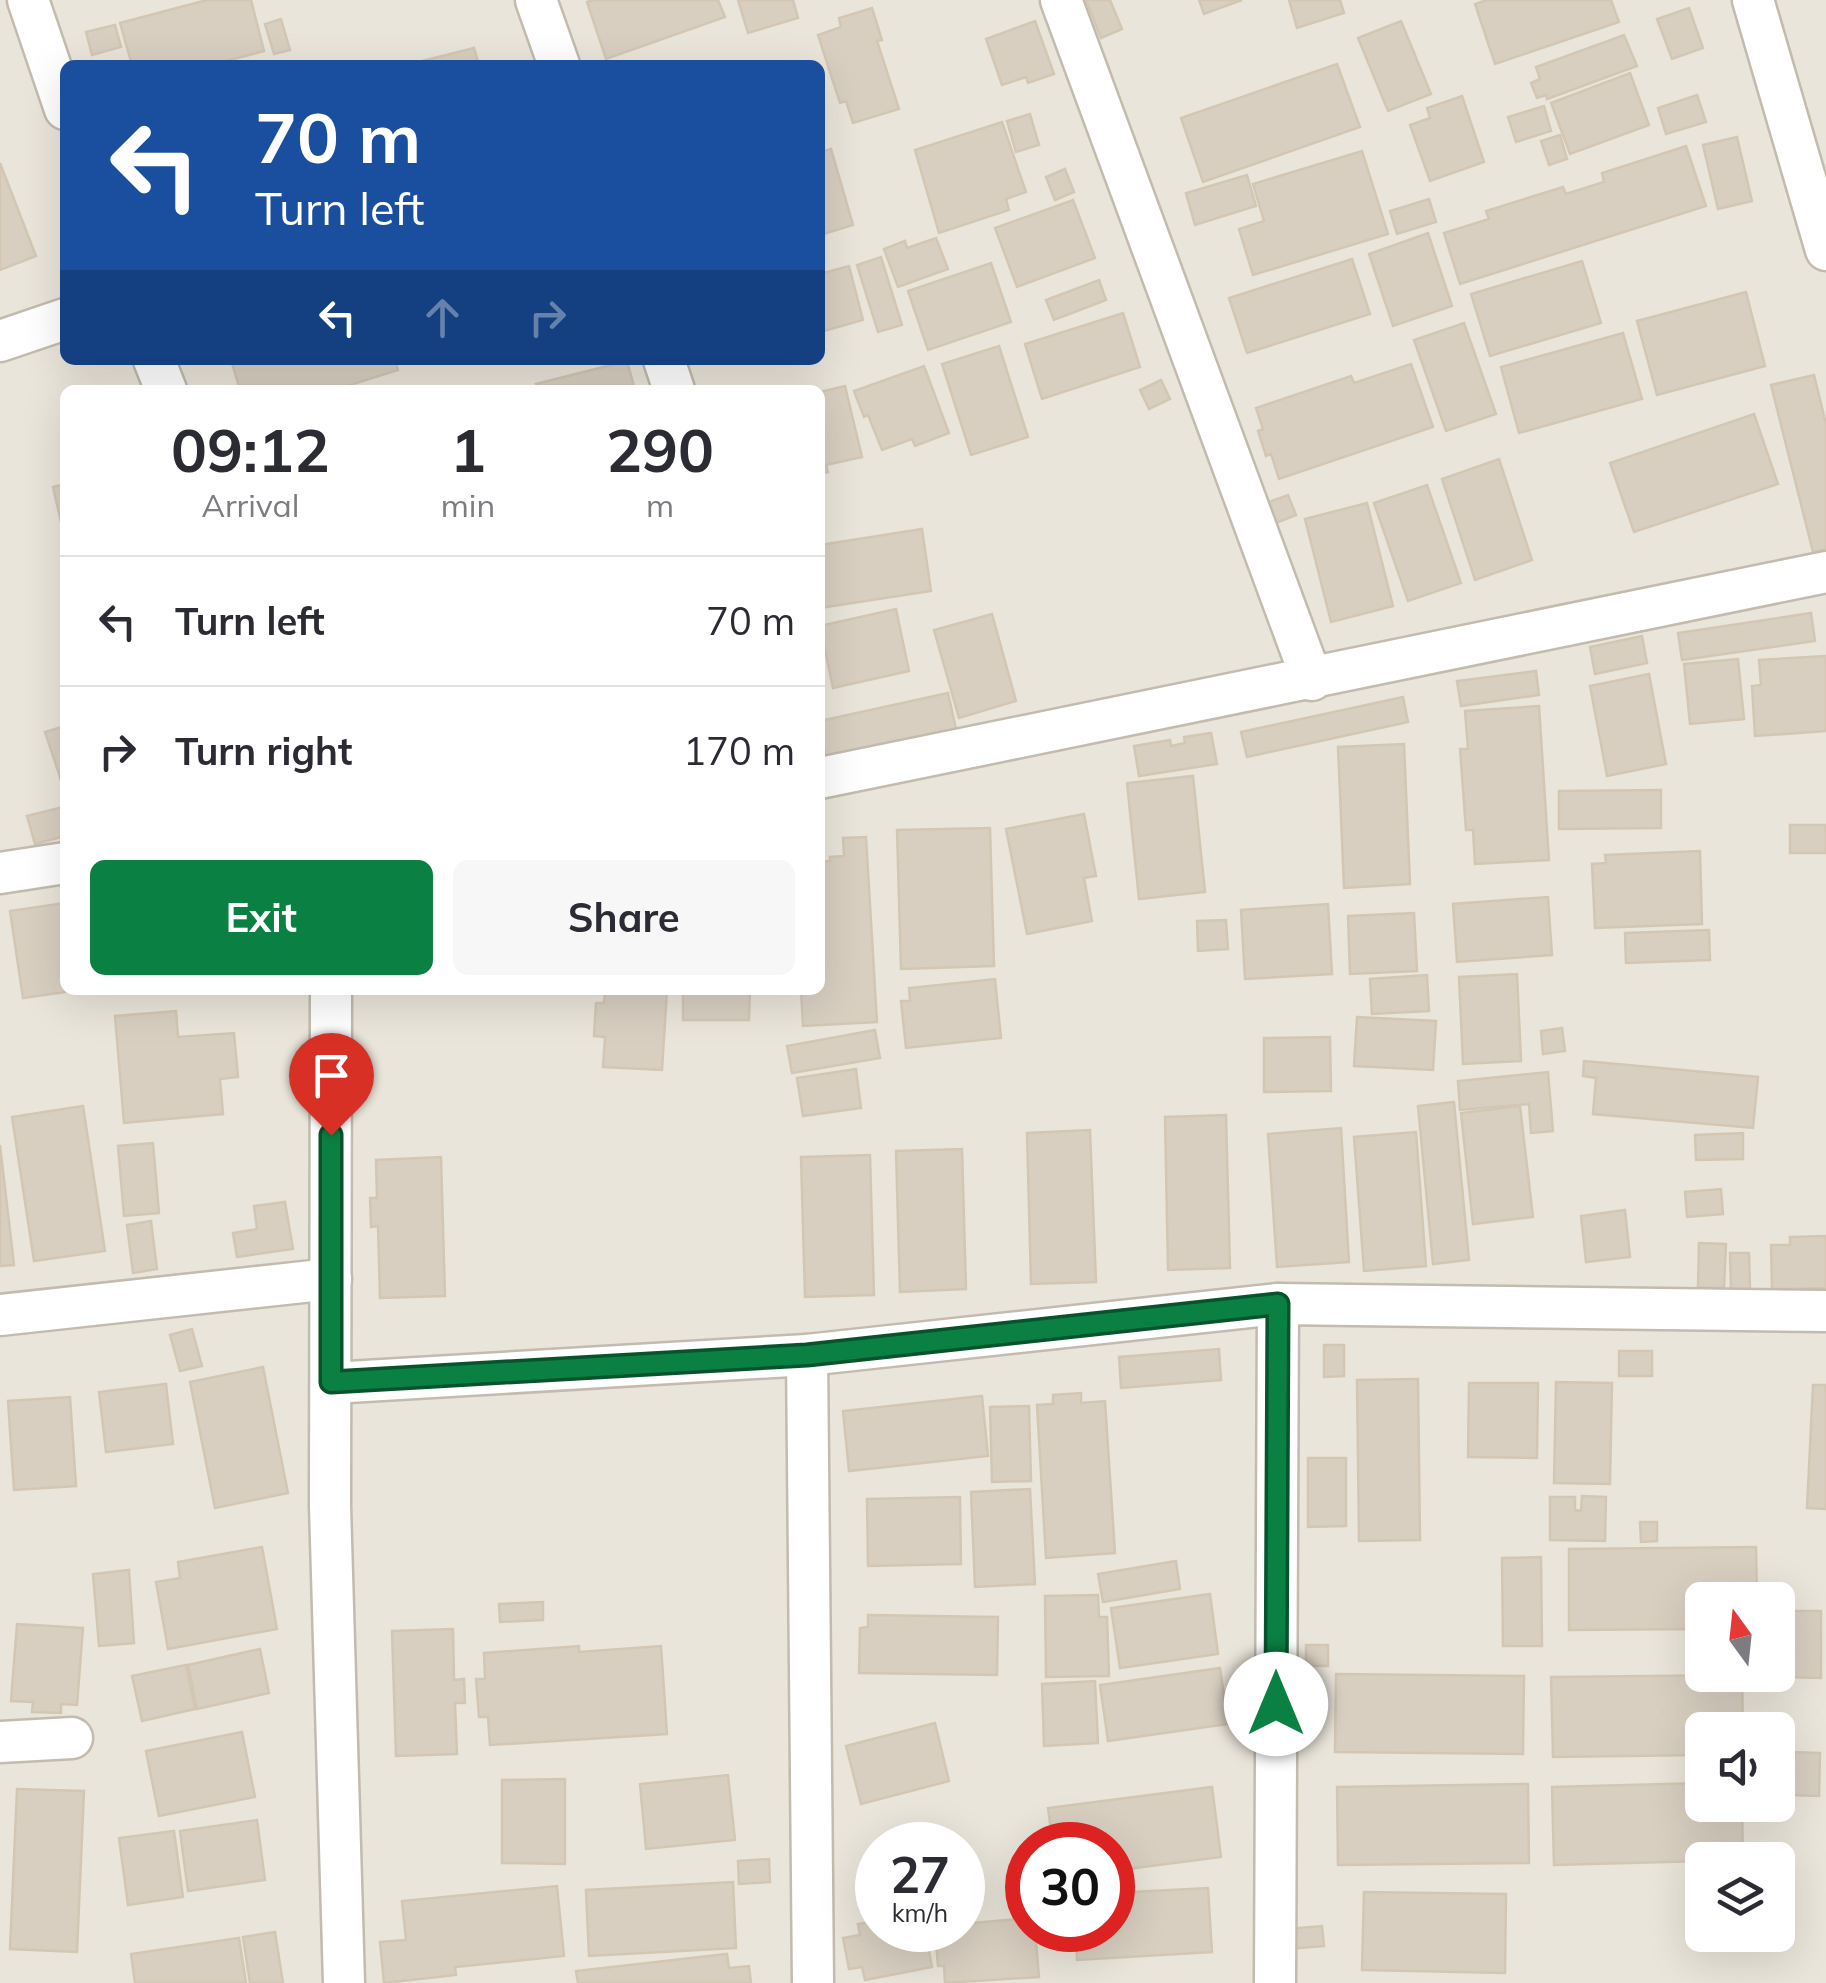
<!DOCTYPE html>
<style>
body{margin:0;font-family:Mulish,sans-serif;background:#f7f7f7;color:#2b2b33;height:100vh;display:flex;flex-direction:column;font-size:38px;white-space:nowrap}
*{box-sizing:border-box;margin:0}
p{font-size:32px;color:#7c7c81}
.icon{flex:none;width:55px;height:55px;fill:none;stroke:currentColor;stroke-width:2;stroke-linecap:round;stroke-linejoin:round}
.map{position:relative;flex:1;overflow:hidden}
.panel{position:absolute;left:60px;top:385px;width:765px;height:610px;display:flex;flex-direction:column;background:#fff;border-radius:15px;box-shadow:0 10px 40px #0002}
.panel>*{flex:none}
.hud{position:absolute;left:60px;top:60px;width:765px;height:305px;border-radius:15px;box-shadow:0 10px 40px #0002;background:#1a4fa0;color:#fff;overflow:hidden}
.needle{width:65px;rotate:345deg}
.fabs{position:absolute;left:1685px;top:1582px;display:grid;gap:20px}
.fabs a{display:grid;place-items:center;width:110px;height:110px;border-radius:15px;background:#fff;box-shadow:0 10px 40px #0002;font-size:50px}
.speed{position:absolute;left:855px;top:1822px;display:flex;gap:20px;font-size:50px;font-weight:700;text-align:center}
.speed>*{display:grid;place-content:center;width:130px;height:130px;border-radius:50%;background:#fff;box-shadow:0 10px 40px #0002;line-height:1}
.speed small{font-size:25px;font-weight:400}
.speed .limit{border:15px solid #d22;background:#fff;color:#111}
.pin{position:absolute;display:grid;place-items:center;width:85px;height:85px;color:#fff;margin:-102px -42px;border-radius:50% 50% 50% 0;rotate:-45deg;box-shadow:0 0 10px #0007}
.pin .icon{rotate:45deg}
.me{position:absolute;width:110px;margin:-55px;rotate:0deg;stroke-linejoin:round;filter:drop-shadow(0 0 8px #0008)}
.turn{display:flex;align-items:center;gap:35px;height:210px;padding:0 30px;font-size:45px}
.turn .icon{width:130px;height:130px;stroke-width:2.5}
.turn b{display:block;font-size:70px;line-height:85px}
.lanes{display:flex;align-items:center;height:95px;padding:0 30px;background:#0003;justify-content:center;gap:50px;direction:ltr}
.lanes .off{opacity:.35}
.eta{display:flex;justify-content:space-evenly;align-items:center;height:170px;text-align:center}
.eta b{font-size:60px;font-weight:700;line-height:70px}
.primary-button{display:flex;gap:20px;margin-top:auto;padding:20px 30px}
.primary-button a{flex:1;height:115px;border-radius:15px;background:#0b8043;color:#fff;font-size:40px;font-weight:700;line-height:115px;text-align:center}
.primary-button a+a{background:#f7f7f7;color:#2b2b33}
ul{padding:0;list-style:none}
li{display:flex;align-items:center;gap:30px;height:130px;padding:0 30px;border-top:2px solid #e1e1e2}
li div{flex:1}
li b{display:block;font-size:38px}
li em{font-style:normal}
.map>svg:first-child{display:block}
.residential{fill:#eae5da;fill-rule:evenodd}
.building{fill:#d8cfc1;stroke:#d3c7b4;stroke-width:2.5}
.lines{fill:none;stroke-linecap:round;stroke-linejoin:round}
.minor-casing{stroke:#c2bbae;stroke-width:45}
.minor{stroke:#fff;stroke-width:40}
.route-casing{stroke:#07532c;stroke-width:25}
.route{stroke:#0b8043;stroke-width:18}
</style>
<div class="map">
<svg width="1826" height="1983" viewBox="0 0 1826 1983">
<rect width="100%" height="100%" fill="#f6f3ec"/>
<path class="residential" d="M0,0H1826V1983H0ZM65,65H820V360H65ZM65,390H820V990H65ZM1702,1600H1778V1675H1702ZM1702,1730H1778V1805H1702ZM878,1845H962V1930H878ZM1028,1845H1112V1930H1028ZM1702,1860H1778V1935H1702Z"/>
<g class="building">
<path d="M207,0H251L264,51L211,65H132L120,23Z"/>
<path d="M593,0H718L725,17L606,59L587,2Z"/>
<path d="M738,0H793L798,18L748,33Z"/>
<path d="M1086,0H1110L1122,29L1101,38Z"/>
<path d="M1199,0H1242L1204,14Z"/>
<path d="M1289,0H1340L1344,13L1297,28Z"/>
<path d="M1487,0H1611L1619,22L1495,64L1475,4Z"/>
<path d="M872,8L882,40L877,41L899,109L853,123L846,101L840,103L818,35L841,27L839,18Z"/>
<path d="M1689,8L1703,48L1672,59L1657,19Z"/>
<path d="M281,19L290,50L274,54L265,24Z"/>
<path d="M1035,21L1054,74L1028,83L1026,77L1002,85L986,39Z"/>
<path d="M1401,21L1431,94L1388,111L1358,38Z"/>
<path d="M115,25L121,47L92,55L86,32Z"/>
<path d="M1624,35L1637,66L1547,99L1546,95L1537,98L1531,83L1540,79L1536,67Z"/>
<path d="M474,48L479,65H406Z"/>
<path d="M1337,64L1360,127L1203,182L1181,118Z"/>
<path d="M1630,73L1649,125L1570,154L1551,103Z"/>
<path d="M1697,95L1706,122L1666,134L1658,108Z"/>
<path d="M1462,96L1484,162L1430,181L1410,125L1430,118L1427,108Z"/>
<path d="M1544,106L1551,131L1516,142L1508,117Z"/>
<path d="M1030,114L1039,145L1016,152L1007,121Z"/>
<path d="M1002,122L1026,192L1006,199L1009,210L939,233L915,150Z"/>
<path d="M1560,135L1567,159L1549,165L1541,141Z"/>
<path d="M1737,137L1752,201L1718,209L1703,145Z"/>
<path d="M1686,146L1706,206L1460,284L1444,233L1489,219L1486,211L1563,187L1566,194L1604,182L1602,173Z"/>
<path d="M831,149L853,225L820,235V152Z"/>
<path d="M1362,151L1388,234L1253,275L1239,229L1264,221L1253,184Z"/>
<path d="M0,163L36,256L0,270Z"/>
<path d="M1065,169L1074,192L1055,200L1046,177Z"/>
<path d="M1247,175L1256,206L1195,225L1186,193Z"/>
<path d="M1429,199L1436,222L1397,234L1390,211Z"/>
<path d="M1073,200L1095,258L1017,287L995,228Z"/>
<path d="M1428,233L1452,306L1393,326L1369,254Z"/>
<path d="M936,238L948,269L898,287L884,249L905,241L907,248Z"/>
<path d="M881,257L902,325L878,332L857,265Z"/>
<path d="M1352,259L1370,314L1247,353L1229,298Z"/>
<path d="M1582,261L1601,323L1490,356L1471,294Z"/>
<path d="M991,263L1011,322L928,350L908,291Z"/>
<path d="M849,266L863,320L820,332V274Z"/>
<path d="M1099,280L1106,300L1054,320L1046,300Z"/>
<path d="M1746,292L1765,366L1657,395L1637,321Z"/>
<path d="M1123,313L1140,367L1042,399L1025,344Z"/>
<path d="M1464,323L1496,414L1446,431L1414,340Z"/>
<path d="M1623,333L1642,399L1519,433L1501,367Z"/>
<path d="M999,346L1028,437L971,455L942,364Z"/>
<path d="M241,360H395L398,370L334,390H240L232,363Z"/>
<path d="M627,361L635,390H538L536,384Z"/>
<path d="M1411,364L1433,427L1279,479L1271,454L1266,456L1258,431L1263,429L1256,408L1351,376L1354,383Z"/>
<path d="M924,366L949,433L915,446L912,439L882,450L868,415L864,417L854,391Z"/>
<path d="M1814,375L1826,424V549L1813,552L1771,385Z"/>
<path d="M1161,380L1170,399L1149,409L1140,390Z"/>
<path d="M845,386L862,457L826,465L828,472L820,474V392Z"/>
<path d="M1754,414L1778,484L1634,532L1610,463Z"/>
<path d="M1499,459L1532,560L1475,580L1442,479Z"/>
<path d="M65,484V540L53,487Z"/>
<path d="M1427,485L1461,583L1408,601L1374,503Z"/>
<path d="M1288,495L1296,515L1266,527L1258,506Z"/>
<path d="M1367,503L1393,606L1331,622L1305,519Z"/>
<path d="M922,529L931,591L820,608V545Z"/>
<path d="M896,609L909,671L833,688L820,626Z"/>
<path d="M1811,613L1815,641L1682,660L1678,633Z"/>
<path d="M992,614L1016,701L959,718L934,630Z"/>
<path d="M1642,636L1647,663L1595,674L1590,647Z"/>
<path d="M1826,656V731L1755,736L1752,686L1761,685L1759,660Z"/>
<path d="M1738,659L1744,719L1690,724L1684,664Z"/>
<path d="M1536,671L1539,695L1461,706L1457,681Z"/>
<path d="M1649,674L1666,764L1607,776L1590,686Z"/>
<path d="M948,693L956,729L826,758L820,721Z"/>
<path d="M1403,697L1408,722L1247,757L1241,732Z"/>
<path d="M1539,706L1549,860L1475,864L1473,830H1466L1460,749H1468L1465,711Z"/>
<path d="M65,726V792L45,732Z"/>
<path d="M1211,733L1217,764L1139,776L1134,746L1170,740L1171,746L1185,743L1184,737Z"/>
<path d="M1404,744L1410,884L1344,888L1338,747Z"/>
<path d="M1193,776L1205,892L1139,899L1127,783Z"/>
<path d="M1661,790V828L1559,829V791Z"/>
<path d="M63,807L65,836L35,844L27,816Z"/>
<path d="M1084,814L1096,876L1084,878L1092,921L1027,934L1006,829Z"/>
<rect x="1790" y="825" width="36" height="28"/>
<path d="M990,828L994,966L901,969L897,830Z"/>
<path d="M866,837L877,1022L803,1026L801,990H820V862L830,861V857L844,856L843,838Z"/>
<path d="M1700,851L1702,924L1595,928L1592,864L1606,863L1605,855Z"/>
<path d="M1548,897L1552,955L1457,962L1453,904Z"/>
<path d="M65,903V990H79L23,998L10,911Z"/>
<path d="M1328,904L1332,974L1245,979L1241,910Z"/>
<path d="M1414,913L1417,971L1350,974L1348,916Z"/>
<path d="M1226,920L1228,949L1198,951L1197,921Z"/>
<path d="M1709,930L1710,960L1626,963L1625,933Z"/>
<path d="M1517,974L1521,1061L1463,1064L1459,977Z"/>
<path d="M1427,975L1429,1011L1372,1014L1370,979Z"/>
<path d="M995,979L1001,1038L906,1048L901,1001H910L909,988Z"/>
<path d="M605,990H667L662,1070L603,1067L605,1037L594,1036L596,1003H604Z"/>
<path d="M683,990H750L749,1020H683Z"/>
<path d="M176,1011L178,1037L234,1033L238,1077L220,1079L223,1114L124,1123L115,1016Z"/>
<path d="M1357,1017L1436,1021L1433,1070L1354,1066Z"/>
<path d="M1562,1028L1565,1051L1543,1054L1541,1031Z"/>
<path d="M875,1030L880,1058L792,1073L787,1046Z"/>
<path d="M1330,1037L1331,1091L1264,1092V1038Z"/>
<path d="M1584,1061L1758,1077L1753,1128L1593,1114L1596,1078L1583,1076Z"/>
<path d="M856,1069L861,1108L803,1116L797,1078Z"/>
<path d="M1548,1072L1553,1131L1531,1133L1529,1104L1460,1110L1458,1081Z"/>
<path d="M1454,1102L1469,1260L1433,1264L1418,1106Z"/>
<path d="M83,1106L105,1251L34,1261L12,1117Z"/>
<path d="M1520,1106L1533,1217L1473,1224L1461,1113Z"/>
<path d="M1226,1115L1230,1268L1168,1270L1165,1117Z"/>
<path d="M1341,1128L1349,1262L1277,1267L1268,1134Z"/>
<path d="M1090,1130L1096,1282L1031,1284L1027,1133Z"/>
<path d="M1416,1132L1426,1266L1364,1271L1354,1137Z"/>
<path d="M1743,1133V1159L1696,1160L1695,1135Z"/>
<path d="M153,1143L159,1213L124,1216L118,1146Z"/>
<path d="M0,1145L14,1265L0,1266Z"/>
<path d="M962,1149L966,1289L900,1292L896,1151Z"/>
<path d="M870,1155L874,1295L805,1297L801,1157Z"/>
<path d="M441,1157L445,1296L380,1298L378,1226L371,1227L370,1198H377L376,1160Z"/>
<path d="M1721,1189L1723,1214L1687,1217L1685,1192Z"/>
<path d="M285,1202L293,1249L237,1257L233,1233L257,1229L254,1206Z"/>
<path d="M1625,1210L1630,1257L1586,1262L1581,1216Z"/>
<path d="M151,1221L157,1269L133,1273L127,1225Z"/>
<path d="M1826,1236V1288L1772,1289L1771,1245H1790V1237Z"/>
<path d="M1699,1243L1726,1244L1724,1288L1698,1287Z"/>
<path d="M1730,1253H1749L1750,1290H1731Z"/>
<path d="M192,1329L202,1366L180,1371L170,1335Z"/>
<path d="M1324,1345H1344V1376L1324,1377Z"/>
<path d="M1219,1349L1221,1380L1121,1388L1119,1357Z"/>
<rect x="1619" y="1351" width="33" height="25"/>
<path d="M263,1367L288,1493L215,1508L190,1382Z"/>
<path d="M1418,1379L1420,1540L1359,1541L1357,1380Z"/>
<path d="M1556,1382L1612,1383L1610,1484L1554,1483Z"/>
<path d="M1469,1383H1538L1537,1458L1468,1457Z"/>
<path d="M166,1384L173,1444L106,1452L99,1392Z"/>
<path d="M1813,1385H1826V1509L1807,1508Z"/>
<path d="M1081,1393V1403L1105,1401L1115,1553L1046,1558L1037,1405L1053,1404V1395Z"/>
<path d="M982,1396L988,1456L849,1471L843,1411Z"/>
<path d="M70,1397L76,1486L14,1490L8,1401Z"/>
<path d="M1029,1406L1031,1481L992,1482L990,1407Z"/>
<path d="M1308,1458H1346V1526L1308,1527Z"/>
<path d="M1030,1489L1035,1584L975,1587L971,1492Z"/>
<path d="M1582,1496L1606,1497L1605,1541L1550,1540V1497H1575V1510L1581,1511Z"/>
<path d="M960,1497L961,1564L868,1566L867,1499Z"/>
<path d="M1640,1522H1657V1541L1641,1542Z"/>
<path d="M262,1547L277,1629L168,1649L156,1582L180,1578L178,1562Z"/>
<path d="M1756,1547L1757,1600H1702V1629L1569,1630V1549Z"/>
<path d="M1541,1557L1542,1646H1503L1502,1558Z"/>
<path d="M1176,1561L1180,1589L1103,1602L1098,1574Z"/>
<path d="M129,1570L134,1643L99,1646L93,1574Z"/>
<path d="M1210,1594L1218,1654L1120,1668L1111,1608Z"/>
<path d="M1098,1595L1099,1617H1107L1109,1676L1046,1677L1045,1596Z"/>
<path d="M543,1602V1620L500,1622L499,1604Z"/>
<path d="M1790,1611H1821V1678L1788,1677Z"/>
<path d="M868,1615L998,1617L997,1675L859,1673L860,1628L868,1627Z"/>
<path d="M17,1624L83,1628L77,1705L61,1704V1713L32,1712L33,1702L11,1701Z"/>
<path d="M453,1629L454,1680L464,1679L465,1703H455L457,1754L396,1756L392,1631Z"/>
<rect x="1306" y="1645" width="22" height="21"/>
<path d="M579,1646V1652L661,1646L667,1734L490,1745L488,1717H479L476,1679H485L484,1653Z"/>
<path d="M260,1649L269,1693L197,1709L188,1665Z"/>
<path d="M186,1665L195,1709L142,1721L132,1676Z"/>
<path d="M1220,1668L1228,1724L1108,1741L1100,1685Z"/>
<path d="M1336,1674L1524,1676L1523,1754L1335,1752Z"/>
<path d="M1742,1675L1743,1730H1702V1755L1553,1757L1551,1677Z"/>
<path d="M1095,1681L1098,1743L1044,1746L1042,1684Z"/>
<path d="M935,1723L949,1781L861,1804L846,1746Z"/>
<path d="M242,1732L255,1797L159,1816L146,1751Z"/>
<path d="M1790,1752L1820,1753L1819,1796L1789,1795Z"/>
<path d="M728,1775L735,1840L646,1849L640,1784Z"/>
<path d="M565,1779V1864L502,1863V1780Z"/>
<path d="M1702,1783V1805H1742L1743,1860L1554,1865L1552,1787Z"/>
<path d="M1528,1784L1529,1863L1338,1865L1337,1787Z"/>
<path d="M1212,1787L1221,1857L1112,1871V1845H1053L1048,1808Z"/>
<path d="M17,1789L84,1791L77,1952L10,1949Z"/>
<path d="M257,1820L265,1880L188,1891L180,1831Z"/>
<path d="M174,1831L183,1897L128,1905L119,1838Z"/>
<path d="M769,1859L770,1882L739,1884L738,1861Z"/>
<path d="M733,1882L736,1948L589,1956L586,1890Z"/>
<path d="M557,1886L564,1956L455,1967L456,1975L384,1983L380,1942L406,1940L402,1901Z"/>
<path d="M1208,1888L1212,1952L1077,1960L1076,1930H1112V1893Z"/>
<path d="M1364,1892L1506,1894L1505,1973L1362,1970Z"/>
<path d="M1028,1918V1930H1035L1039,1977L945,1983L944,1966H938L935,1930H962V1924Z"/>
<path d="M878,1921V1930H925L932,1967L865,1980L862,1967L849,1969L843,1938L860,1935L858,1924Z"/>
<path d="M1322,1926L1324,1946L1289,1949L1288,1929Z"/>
<path d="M275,1932L283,1983H250L243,1937Z"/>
<path d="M239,1938L246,1983H135L131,1954Z"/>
<path d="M727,1954L729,1968L749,1966L751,1983H578L576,1971Z"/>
</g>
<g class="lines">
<defs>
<g id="minor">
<path d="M28,0L65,109"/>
<path d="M536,0L559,65"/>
<path d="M1061,0L1312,680"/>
<path d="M1753,0L1826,250"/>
<path d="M0,341L65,319"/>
<path d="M154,360L166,390"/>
<path d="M664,360L674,390"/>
<path d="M820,778L1826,572"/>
<path d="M0,873L65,863"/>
<path d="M331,990L330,1506L344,1983"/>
<path d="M0,1315L331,1279"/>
<path d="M807,1355L813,1983"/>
<path d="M331,1383L807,1355L1278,1304L1826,1311"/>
<path d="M0,1742L72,1738"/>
<path d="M1275,1983L1278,1304"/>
</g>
</defs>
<use href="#minor" class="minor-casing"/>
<use href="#minor" class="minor"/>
</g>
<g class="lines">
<defs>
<path id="route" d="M331,1135V1382L807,1355L1278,1304L1276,1704"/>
</defs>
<use href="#route" class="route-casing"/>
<use href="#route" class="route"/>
</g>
</svg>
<div class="fabs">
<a><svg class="needle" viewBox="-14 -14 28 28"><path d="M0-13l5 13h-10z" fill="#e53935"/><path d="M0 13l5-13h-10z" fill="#7c7c81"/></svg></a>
<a><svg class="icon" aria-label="sound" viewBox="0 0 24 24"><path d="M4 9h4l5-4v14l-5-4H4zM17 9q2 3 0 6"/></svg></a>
<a><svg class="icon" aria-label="layers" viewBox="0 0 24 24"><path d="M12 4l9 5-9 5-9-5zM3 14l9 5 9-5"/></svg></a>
</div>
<div class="speed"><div>27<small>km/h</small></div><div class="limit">30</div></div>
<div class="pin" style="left:331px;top:1135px;background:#d93025"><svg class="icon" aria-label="arrive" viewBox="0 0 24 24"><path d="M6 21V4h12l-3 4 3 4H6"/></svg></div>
<svg class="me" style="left:1276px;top:1704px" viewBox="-20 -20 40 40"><circle r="19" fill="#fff"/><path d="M0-13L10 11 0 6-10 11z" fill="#0b8043"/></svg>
<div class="hud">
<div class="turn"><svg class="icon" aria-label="left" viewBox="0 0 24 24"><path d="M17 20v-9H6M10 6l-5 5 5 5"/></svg><div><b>70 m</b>Turn left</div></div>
<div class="lanes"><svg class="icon" aria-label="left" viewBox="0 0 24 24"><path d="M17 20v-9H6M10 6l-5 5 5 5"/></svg><svg class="icon off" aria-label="ahead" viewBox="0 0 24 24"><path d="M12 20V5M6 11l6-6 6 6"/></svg><svg class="icon off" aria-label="right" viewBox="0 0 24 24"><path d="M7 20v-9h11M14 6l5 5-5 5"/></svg></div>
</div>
<section class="panel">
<div class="eta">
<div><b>09:12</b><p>Arrival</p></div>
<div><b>1</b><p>min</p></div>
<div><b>290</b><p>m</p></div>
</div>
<ul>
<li><svg class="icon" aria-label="left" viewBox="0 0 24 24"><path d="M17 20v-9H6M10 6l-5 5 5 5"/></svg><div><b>Turn left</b></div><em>70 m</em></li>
<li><svg class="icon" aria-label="right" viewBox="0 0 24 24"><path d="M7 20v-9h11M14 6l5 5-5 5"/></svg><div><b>Turn right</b></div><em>170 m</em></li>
</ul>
<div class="primary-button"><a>Exit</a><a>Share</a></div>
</section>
</div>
